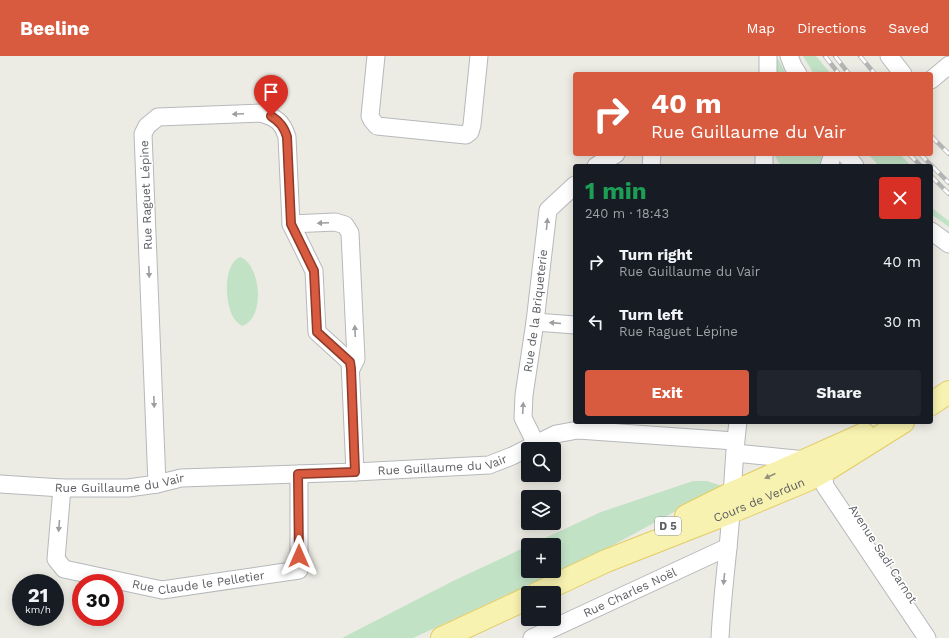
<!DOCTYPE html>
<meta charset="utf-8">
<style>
body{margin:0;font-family:"Work Sans",sans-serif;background:#20242c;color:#f1f3f6;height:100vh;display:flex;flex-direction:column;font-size:15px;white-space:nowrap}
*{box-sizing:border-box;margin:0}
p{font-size:13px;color:#9ea1a6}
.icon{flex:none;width:22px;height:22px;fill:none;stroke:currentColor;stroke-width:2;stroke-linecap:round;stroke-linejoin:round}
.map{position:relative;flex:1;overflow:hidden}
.side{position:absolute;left:573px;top:108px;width:360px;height:260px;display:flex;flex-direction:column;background:#171b24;border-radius:4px;box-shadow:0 2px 10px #0003}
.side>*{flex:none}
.top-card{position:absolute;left:573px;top:16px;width:360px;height:84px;border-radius:4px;box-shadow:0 2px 10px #0003;background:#d85a3f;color:#fff;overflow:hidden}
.tools{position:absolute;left:521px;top:386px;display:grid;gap:8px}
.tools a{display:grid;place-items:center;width:40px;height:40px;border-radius:4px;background:#171b24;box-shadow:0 2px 10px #0003;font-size:20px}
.speed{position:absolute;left:12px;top:518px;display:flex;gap:8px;font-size:20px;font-weight:700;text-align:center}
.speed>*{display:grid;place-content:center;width:52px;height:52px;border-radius:50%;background:#171b24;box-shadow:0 2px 10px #0003;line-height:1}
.speed small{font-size:10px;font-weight:400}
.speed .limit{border:6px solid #d22;background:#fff;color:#111}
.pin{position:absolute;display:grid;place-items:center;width:34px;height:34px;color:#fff;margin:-41px -17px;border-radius:50% 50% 50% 0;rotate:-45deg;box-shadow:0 0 4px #0007}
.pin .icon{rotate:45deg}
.me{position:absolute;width:44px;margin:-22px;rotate:0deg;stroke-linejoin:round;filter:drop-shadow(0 0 3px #0008)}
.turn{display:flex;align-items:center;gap:14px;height:84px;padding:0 12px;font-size:18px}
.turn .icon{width:52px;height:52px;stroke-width:2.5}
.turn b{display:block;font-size:28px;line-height:34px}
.round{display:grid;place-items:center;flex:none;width:42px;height:42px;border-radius:4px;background:#20242c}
.headline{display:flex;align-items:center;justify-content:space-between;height:68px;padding:0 12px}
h1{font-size:24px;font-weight:700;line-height:30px;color:#1e9e55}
.button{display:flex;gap:8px;margin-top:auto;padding:8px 12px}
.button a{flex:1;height:46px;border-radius:4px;background:#d85a3f;color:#fff;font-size:16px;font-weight:700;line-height:46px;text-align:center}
.button a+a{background:#20242c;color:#f1f3f6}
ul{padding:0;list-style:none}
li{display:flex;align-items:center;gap:12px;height:60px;padding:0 12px}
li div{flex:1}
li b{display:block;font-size:15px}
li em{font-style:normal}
header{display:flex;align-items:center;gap:24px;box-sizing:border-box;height:56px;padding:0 20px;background:#d85a3f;color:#fff}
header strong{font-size:19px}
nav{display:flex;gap:22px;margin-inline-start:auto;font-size:14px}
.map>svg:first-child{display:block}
.green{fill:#c2e2c6}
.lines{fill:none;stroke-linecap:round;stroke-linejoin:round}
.minor-casing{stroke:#b6b8bc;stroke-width:19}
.primary-casing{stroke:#e3cc66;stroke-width:24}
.minor{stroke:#fff;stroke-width:17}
.primary{stroke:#f7f2af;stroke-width:22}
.rail-casing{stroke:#b4b5b5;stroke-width:4.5}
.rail{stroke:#fff;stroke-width:3;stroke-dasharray:9;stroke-linecap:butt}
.oneway{fill:#9d9ea1}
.oneway2{fill:#92927e}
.route-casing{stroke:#8c3a29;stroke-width:10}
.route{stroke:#d85a3f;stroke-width:7}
.labels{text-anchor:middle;stroke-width:3;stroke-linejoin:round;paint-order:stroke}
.shield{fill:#fff;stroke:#8d8e92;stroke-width:1}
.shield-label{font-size:11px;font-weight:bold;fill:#5c5e63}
.street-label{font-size:12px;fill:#5c5e63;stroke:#fff}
</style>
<header>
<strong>Beeline</strong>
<nav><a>Map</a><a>Directions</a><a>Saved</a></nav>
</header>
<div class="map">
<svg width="949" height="582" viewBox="0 0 949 582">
<rect width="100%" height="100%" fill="#edece4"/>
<g class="green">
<path d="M803,0H816L831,18H814Z"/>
<path d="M774,2L779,4L786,18H774Z"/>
<path d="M774,98H829L822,110H783L779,107Z"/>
<path d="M868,98H900L911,110H879Z"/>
<path d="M932,152L949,165V171L931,158Z"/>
<path d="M240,201C261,208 266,263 242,270C238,267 234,264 232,259C225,244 223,209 240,201Z"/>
<path d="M693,425H707L722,430L604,494L413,582H342L455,524L528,490V515H554V489H530L601,456Z"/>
</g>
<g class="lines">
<defs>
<g id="minor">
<path d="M376,0L370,60L372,64L377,70L466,79L470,76L472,69L479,0"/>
<path d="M789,0L793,10L798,18"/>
<path d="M889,0L903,18"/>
<path d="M768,18V0"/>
<path d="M931,24L949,9"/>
<path d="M845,98L855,110"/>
<path d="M596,110L616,98"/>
<path d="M651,110L652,98"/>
<path d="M764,110V98"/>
<path d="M829,110L833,98"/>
<path d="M291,168L335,166L345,169L350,177L356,303L351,313"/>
<path d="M931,175L949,188"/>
<path d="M535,266L575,269"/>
<path id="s1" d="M536,388L523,362L524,339L535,266L548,154L575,129"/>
<path d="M735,397L806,404"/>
<path d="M826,406L823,416L825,430L927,582"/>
<path id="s2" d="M0,428L62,432H128L157,428L181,422L355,416L489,409L512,400L556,378L578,374L735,385"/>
<path d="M157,428L143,78L147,70L158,61L261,57C276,62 282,65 287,81L291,168L314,215L317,276L350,306L355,416"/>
<path id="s3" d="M62,432L56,503L64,513L162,534L299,514V418"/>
<path id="s4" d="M532,582L728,491"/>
<path d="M720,582C722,540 728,499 731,457C733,427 734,396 738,366"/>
</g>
<g id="primary">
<path d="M931,348L949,336"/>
<path d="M686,460L732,437L864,378"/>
<path id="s5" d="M538,537L606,505L731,456L810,423L828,413L903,366"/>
<path d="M442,582L528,542"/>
</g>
</defs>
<use href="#minor" class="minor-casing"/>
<use href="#primary" class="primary-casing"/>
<use href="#minor" class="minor"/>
<use href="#primary" class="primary"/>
<defs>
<g id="rail">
<path d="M825,0L839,18"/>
<path d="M835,0L849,18"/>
<path d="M860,0L875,18"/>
<path d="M931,80L949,98"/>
<path d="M909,98L921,110"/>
<path d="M920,98L949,127"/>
<path d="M931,120L949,138"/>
</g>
</defs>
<use href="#rail" class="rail-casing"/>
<use href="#rail" class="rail"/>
</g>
<defs><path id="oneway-solid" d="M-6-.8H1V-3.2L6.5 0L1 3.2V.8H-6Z"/></defs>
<g class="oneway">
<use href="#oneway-solid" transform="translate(238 58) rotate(178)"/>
<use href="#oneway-solid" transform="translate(323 167) rotate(178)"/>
<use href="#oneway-solid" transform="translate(547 168) rotate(-84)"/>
<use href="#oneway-solid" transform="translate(149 216) rotate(88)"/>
<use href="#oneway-solid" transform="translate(555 267) rotate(-175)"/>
<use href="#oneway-solid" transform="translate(355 275) rotate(-93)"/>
<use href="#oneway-solid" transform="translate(154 346) rotate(88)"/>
<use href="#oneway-solid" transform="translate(523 352) rotate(-87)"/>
<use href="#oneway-solid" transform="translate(59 470) rotate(95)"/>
<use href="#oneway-solid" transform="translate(724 523) rotate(96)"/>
</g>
<use class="oneway2" href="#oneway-solid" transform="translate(770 420) rotate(155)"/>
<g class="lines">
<defs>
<path id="route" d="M271,60C280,66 284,71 287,81L291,168L314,215L317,276L350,306L351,313L355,416L298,418L299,500"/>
</defs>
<use href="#route" class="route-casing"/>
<use href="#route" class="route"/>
</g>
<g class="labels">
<rect class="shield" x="655" y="461" width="26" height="18" rx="3"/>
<g class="shield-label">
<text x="668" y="474">D 5</text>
</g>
<g class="street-label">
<text transform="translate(146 139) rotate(-92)" y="4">Rue Raguet Lépine</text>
<text dy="4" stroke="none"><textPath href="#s1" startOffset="137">Rue de la Briqueterie</textPath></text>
<text dy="4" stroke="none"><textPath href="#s2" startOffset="444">Rue Guillaume du Vair</textPath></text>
<text dy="4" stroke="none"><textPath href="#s2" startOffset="120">Rue Guillaume du Vair</textPath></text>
<text dy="4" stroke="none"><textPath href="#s5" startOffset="240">Cours de Verdun</textPath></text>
<text transform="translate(883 498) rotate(57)" y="4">Avenue Sadi Carnot</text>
<text dy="4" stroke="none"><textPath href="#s3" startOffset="221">Rue Claude le Pelletier</textPath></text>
<text dy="4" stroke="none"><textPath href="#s4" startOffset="108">Rue Charles Noël</textPath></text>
</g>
</g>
</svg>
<div class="tools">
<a><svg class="icon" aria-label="search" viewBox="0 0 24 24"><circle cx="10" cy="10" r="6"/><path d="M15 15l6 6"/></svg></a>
<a><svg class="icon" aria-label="layers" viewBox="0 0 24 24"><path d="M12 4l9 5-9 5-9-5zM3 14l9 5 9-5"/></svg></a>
<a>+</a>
<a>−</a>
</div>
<div class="speed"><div>21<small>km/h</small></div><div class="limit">30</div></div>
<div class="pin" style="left:271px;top:60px;background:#d93025"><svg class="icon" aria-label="arrive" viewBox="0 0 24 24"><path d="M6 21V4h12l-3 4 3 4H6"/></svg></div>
<svg class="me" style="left:299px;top:500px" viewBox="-20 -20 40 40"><path d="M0-17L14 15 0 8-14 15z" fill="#d85a3f" stroke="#fff" stroke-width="4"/></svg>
<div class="top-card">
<div class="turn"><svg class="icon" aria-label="right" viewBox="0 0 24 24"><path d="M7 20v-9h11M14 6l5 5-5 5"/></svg><div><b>40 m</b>Rue Guillaume du Vair</div></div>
</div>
<section class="side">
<div class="headline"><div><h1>1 min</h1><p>240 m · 18:43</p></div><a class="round" style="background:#d93025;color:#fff"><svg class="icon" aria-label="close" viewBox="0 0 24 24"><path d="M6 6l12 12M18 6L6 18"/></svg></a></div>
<ul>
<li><svg class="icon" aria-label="right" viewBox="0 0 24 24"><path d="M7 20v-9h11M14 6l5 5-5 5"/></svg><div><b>Turn right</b><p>Rue Guillaume du Vair</p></div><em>40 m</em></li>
<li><svg class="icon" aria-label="left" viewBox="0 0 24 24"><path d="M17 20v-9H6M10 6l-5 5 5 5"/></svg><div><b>Turn left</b><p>Rue Raguet Lépine</p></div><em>30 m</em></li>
</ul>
<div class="button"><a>Exit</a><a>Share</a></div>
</section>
</div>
